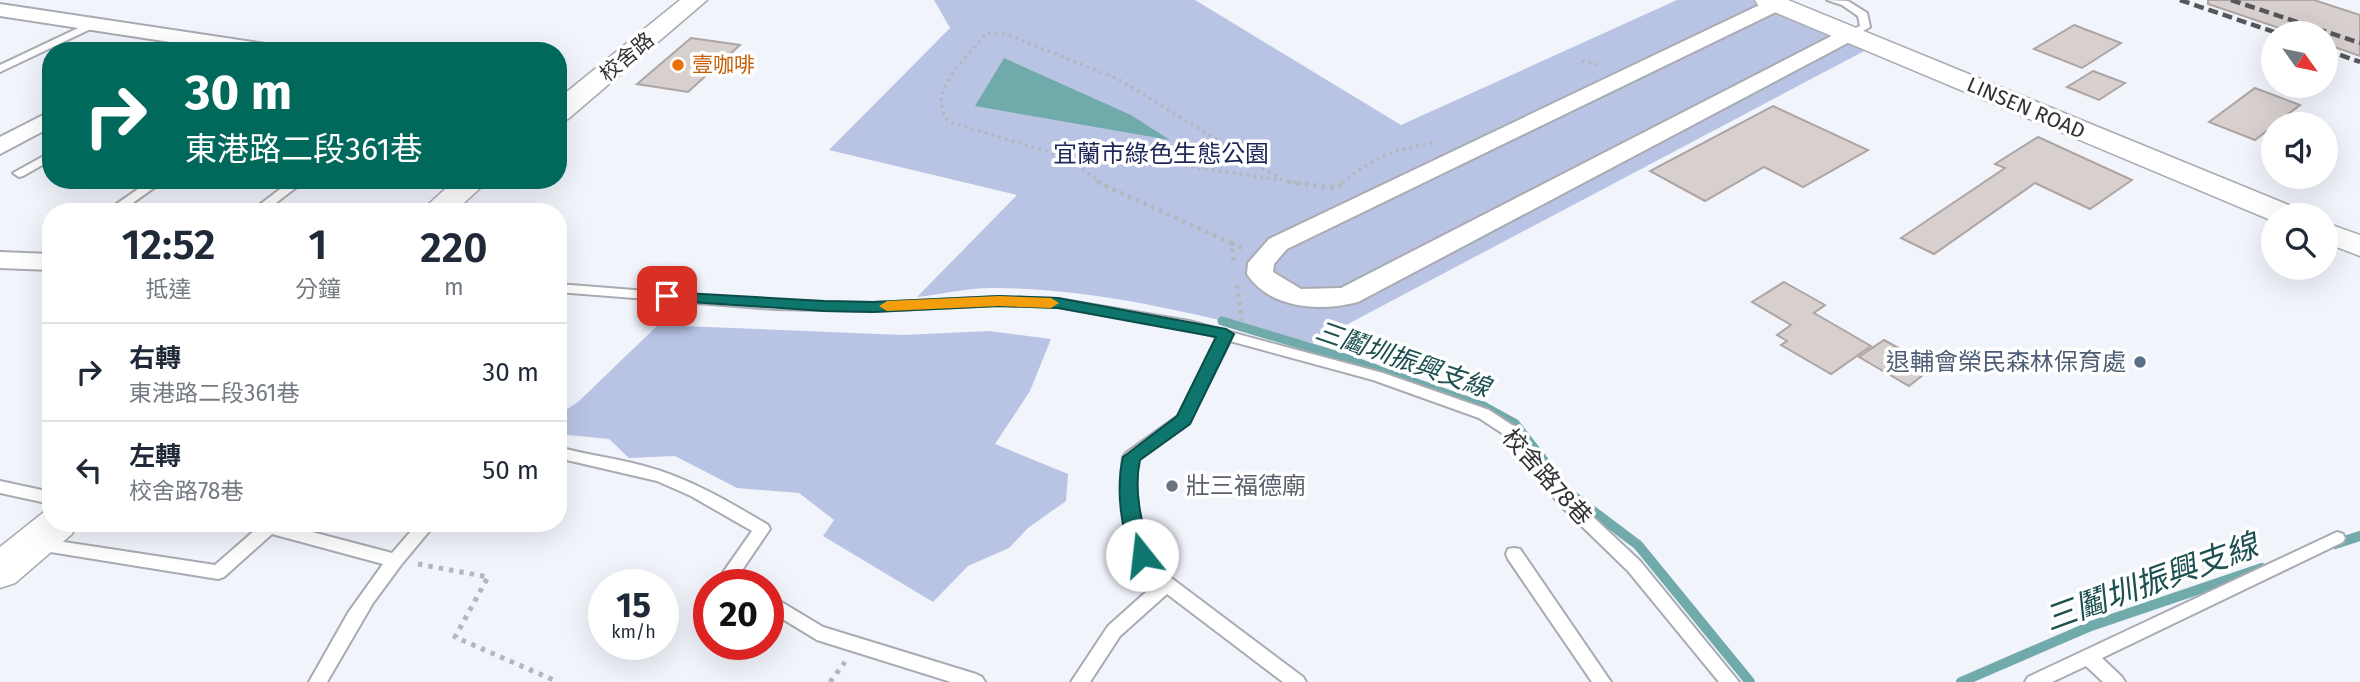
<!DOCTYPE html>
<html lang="zh-TW">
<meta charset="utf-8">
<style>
body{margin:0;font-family:"Fira Sans","Noto Sans TC",sans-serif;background:#f2f2f3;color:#1f2937;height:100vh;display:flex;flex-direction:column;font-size:26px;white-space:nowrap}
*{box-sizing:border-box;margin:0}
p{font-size:23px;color:#747a83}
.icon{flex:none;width:38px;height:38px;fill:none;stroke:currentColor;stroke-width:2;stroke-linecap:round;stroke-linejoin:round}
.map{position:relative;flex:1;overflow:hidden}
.drawer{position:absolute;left:42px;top:203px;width:525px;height:329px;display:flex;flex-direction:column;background:#fff;border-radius:28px;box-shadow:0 7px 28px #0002}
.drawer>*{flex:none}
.guide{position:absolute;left:42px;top:42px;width:525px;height:147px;border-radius:28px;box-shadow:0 7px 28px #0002;background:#00695c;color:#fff;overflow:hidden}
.needle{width:46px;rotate:123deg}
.tools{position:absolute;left:2261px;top:21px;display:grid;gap:14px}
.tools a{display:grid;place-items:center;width:77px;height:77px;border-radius:50%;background:#fff;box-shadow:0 7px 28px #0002;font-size:35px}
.speed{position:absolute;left:588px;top:569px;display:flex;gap:14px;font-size:35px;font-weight:700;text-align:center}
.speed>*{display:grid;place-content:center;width:91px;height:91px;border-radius:50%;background:#fff;box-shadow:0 7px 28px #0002;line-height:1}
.speed small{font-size:18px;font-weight:400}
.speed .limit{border:10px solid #d22;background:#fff;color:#111}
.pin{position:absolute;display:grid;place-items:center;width:60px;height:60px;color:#fff;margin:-30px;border-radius:14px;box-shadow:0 4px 10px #0006}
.me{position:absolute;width:77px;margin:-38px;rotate:344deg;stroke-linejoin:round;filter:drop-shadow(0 0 5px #0008)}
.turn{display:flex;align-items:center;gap:24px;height:147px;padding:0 28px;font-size:32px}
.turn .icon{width:91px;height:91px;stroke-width:2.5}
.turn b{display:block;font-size:49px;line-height:60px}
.eta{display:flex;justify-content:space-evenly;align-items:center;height:119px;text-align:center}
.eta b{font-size:42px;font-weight:600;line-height:49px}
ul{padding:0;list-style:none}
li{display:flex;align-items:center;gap:21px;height:98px;padding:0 28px;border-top:2px solid #e0e1e3}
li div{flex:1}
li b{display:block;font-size:26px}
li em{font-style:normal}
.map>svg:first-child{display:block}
.green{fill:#b9c4e5}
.water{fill:#71aaaa}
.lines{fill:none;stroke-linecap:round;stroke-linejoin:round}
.stream-far1{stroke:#71aaaa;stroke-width:9}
.stream{stroke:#71aaaa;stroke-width:10}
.building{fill:#d8cfcf;stroke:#ada5a4;stroke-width:2}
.service-casing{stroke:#a9abb2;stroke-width:4}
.minor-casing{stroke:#a9abb2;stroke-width:4}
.tertiary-casing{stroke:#a9abb2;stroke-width:3}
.path-far2{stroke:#b3b6bb;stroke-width:3.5;stroke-dasharray:2.5 4.5;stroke-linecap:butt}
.path-far1{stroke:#b3b6bb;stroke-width:4.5;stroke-dasharray:3.5 5;stroke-linecap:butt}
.path{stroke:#b3b6bb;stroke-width:5;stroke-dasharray:4.5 6;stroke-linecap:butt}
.service{fill:#fff;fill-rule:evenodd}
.minor{fill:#fff;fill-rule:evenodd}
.tertiary{fill:#fff;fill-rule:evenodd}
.rail{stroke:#56575b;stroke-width:4.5;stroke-dasharray:10 5;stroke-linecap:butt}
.route{fill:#0f766e;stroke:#0a4d48;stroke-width:2}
.slow{fill:#f59e0b}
.food-dot{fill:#e8710a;stroke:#fff;stroke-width:2.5}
.service-dot{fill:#5c6f8a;stroke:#fff;stroke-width:2.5}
.worship-dot{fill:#6b7280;stroke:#fff;stroke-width:2.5}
.labels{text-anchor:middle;stroke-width:7;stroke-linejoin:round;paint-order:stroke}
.far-street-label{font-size:21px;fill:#323336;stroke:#fff}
.far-food-label{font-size:21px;fill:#c56008;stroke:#fff;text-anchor:start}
.park-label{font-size:24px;fill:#1c2758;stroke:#fff}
.service-label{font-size:24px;fill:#4e5e75;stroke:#fff;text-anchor:end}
.street-label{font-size:24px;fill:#323336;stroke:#fff}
.worship-label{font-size:24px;fill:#5b616d;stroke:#fff;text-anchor:start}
.water-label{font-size:26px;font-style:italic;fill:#1d5051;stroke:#fff}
.near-water-label{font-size:32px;font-style:italic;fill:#1d5051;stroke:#fff}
</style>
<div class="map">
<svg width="2360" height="682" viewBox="0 0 2360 682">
<rect width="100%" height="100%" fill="#f1f4fb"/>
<g class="green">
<path d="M934,0H1195L1401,125L1677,0H1753L1868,49L1312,343C1210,317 1103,289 997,288C970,287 943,294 917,297L1017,195L829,150L950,28Z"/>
<path d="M658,325L903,335L989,331L1051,339L1030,391L995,444L1068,474L1066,501L1028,528L1009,548L968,566L933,602L823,536L834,520L799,493L737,488L675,456L629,458L609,439L558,434V415L578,402Z"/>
</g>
<path class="water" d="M1004,58L1131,115L1170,140L975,106Z"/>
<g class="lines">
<path class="stream-far1" d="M1222,321L1339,356L1485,407"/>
<g class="stream">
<path d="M1482,406L1515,424L1569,493L1638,545L1750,682"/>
<path d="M2335,544L2360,536"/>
<path d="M1961,682L2091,626L2262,568"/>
</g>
</g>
<g class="building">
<path d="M2208,0H2314L2360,15V56L2326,44V33H2294L2208,4Z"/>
<path d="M2074,25L2121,43L2082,68L2034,49Z"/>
<path d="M691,38L740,45L688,92L637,84Z"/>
<path d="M2093,71L2125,83L2099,100L2067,87Z"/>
<path d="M2255,88L2300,105L2255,140L2209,122Z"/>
<path d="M1773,106L1868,150L1803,187L1764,167L1705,201L1650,171Z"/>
<path d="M2038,137L2132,180L2090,209L2035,183L1934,254L1901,238L2005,168L1995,164Z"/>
<path d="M1784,282L1825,305L1814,313L1871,346L1831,374L1781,345L1787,341L1777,335L1791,325L1752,302Z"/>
<path d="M1884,340L1933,367L1909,386L1859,357Z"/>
</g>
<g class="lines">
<defs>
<g id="service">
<path d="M1827,0L1848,1L1867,13L1870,27L1854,36H1846V32L1860,26L1858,16L1842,5Z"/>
<path d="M93,21L98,24L97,26L0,72V65Z"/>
<path d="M51,152V160L23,176L19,177L13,173Z"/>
<path d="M151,180H165L120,212H105Z"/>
<path d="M292,180H306L264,212H250Z"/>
<path d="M558,284L775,301L873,303L999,297L1058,299L1189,321L1383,373L1489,410L1518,429L1538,461L1575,500L1640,561L1739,682H1719L1628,571L1563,508L1528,469L1508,437L1479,418L1373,380L1230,341L1189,423L1138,460C1133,499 1141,537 1162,571L1303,677L1306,682H1283L1167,594L1120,636L1090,682H1071L1108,626L1155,584C1124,561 1118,493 1123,457L1126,453L1178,416L1217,337L1189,329L1058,307L999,305L873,311L775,309L558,292Z"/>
<path d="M558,447C587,455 615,458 644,466C689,478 728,501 768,525L770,529L734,582V584H715L752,531L691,496L657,481L558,458Z"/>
<path d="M0,481L51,492V504L0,493Z"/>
<path d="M263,523H278L392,553L418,523H436L401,565L373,603L327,682H309L348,613L383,564L272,534L224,577L218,579L38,550L32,549L30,544L32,539L38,538L215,565Z"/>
<path d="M2337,532L2343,534L2345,538L2343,542L2102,658L2122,677L2125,682H2103L2086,666L2052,682H2025L2028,677Z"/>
<path d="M1514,548L1520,549L1611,682H1592L1508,559L1506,554L1508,549Z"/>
<path d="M768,594L823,627L976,674L982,677L985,682H951L817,640L768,610Z"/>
</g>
<g id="minor">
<path d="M1770,0H1784L1787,4L1784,8L1287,249L1274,264L1273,272L1301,289L1341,288L1843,30H1857L1860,34L1857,38L1358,302C1320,312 1270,309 1247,274L1248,263L1269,239Z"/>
<path d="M0,4L272,45L279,47L282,51H229L0,16Z"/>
<path d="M51,111V127L0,154V137Z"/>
<path d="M0,252L51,254V270L0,268Z"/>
</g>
<g id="tertiary">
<path d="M680,0H707L568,119L558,121V99Z"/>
<path d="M1755,0H1788L2296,208L2301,215H2273V221L1758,5Z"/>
<path d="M455,180H489L454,212H420Z"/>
<path d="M2326,223L2360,235V256L2326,243Z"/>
<path d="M51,510V523H78L72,534L15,583L0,588V547L44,512Z"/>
</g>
</defs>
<use href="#service" class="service-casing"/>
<use href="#minor" class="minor-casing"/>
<use href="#tertiary" class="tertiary-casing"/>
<g class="path-far2">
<path d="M1582,61L1601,65"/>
<path d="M1069,158L1080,150L1279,180"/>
<path d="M1101,183L1069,158L949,122C945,116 941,109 941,102C943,77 972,51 987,33L1006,34L1118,79L1284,181L1301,183"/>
<path d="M1342,183C1375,156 1392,151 1434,142"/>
</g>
<g class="path-far1">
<path d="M1097,182L1231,243L1234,262"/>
<path d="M1288,182L1336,188L1344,182"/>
<path d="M1231,243L1244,249"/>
<path d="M1237,285L1242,321"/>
</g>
<g class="path">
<path d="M418,564L488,577L455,637L558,682"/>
<path d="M830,682L845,662"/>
</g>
<use href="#service" class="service"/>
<use href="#minor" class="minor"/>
<use href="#tertiary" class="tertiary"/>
<g class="rail">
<path d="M2180,0L2277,33"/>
<path d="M2231,0L2360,43"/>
<path d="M2326,50L2360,62"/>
</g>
</g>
<path class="route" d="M667,292L824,301L873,302L999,296L1058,298L1226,329L1234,334L1190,424L1140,460C1133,491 1142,525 1151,555L1148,560L1142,562L1135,560C1120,532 1116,488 1123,457L1177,416L1216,337L1058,308L999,306L873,312L824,311L661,300L659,296Z"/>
<path class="slow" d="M999,296L1051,298L1059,303L1051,308L999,306L887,311L879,306L887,301Z"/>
<circle class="food-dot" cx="678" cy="65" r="7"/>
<circle class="service-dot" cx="2140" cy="362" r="7"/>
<circle class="worship-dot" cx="1172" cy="486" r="7"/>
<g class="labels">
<g class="far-street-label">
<text transform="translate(627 57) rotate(-40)" y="7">校舍路</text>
<text transform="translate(2026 108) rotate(23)" y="7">LINSEN ROAD</text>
</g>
<g class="far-food-label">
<text x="692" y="72">壹咖啡</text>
</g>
<g class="park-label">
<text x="1161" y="162">宜蘭市綠色生態公園</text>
</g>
<g class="service-label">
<text x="2126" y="370">退輔會榮民森林保育處</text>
</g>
<g class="street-label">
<text transform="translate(1547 477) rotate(48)" y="8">校舍路78巷</text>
</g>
<g class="worship-label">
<text x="1186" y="494">壯三福德廟</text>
</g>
<g class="water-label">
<text transform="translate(1403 359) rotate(19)" y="9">三鬮圳振興支線</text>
</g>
<g class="near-water-label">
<text transform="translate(2151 582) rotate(-20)" y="11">三鬮圳振興支線</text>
</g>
</g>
</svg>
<div class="tools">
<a><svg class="needle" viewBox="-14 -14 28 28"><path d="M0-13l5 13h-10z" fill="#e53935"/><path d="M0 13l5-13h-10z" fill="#747a83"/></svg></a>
<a><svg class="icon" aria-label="sound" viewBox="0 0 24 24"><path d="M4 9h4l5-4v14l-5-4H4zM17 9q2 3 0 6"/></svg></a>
<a><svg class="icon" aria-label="search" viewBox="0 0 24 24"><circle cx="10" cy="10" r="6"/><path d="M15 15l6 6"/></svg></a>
</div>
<div class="speed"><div>15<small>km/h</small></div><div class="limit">20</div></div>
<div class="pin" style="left:667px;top:296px;background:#d93025"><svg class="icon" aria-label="arrive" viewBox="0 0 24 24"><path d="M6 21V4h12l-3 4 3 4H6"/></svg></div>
<svg class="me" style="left:1142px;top:555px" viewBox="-20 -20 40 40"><circle r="19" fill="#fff"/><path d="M0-13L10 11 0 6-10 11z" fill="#0f766e"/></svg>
<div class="guide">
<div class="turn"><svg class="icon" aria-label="right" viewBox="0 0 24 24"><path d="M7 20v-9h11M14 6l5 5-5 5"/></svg><div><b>30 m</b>東港路二段361巷</div></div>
</div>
<section class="drawer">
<div class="eta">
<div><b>12:52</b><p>抵達</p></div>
<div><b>1</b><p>分鐘</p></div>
<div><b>220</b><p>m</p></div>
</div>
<ul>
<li><svg class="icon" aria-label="right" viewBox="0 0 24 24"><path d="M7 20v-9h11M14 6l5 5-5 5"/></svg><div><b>右轉</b><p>東港路二段361巷</p></div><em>30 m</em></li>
<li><svg class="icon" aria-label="left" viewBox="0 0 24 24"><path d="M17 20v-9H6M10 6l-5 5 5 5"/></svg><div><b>左轉</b><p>校舍路78巷</p></div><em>50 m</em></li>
</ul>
</section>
</div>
